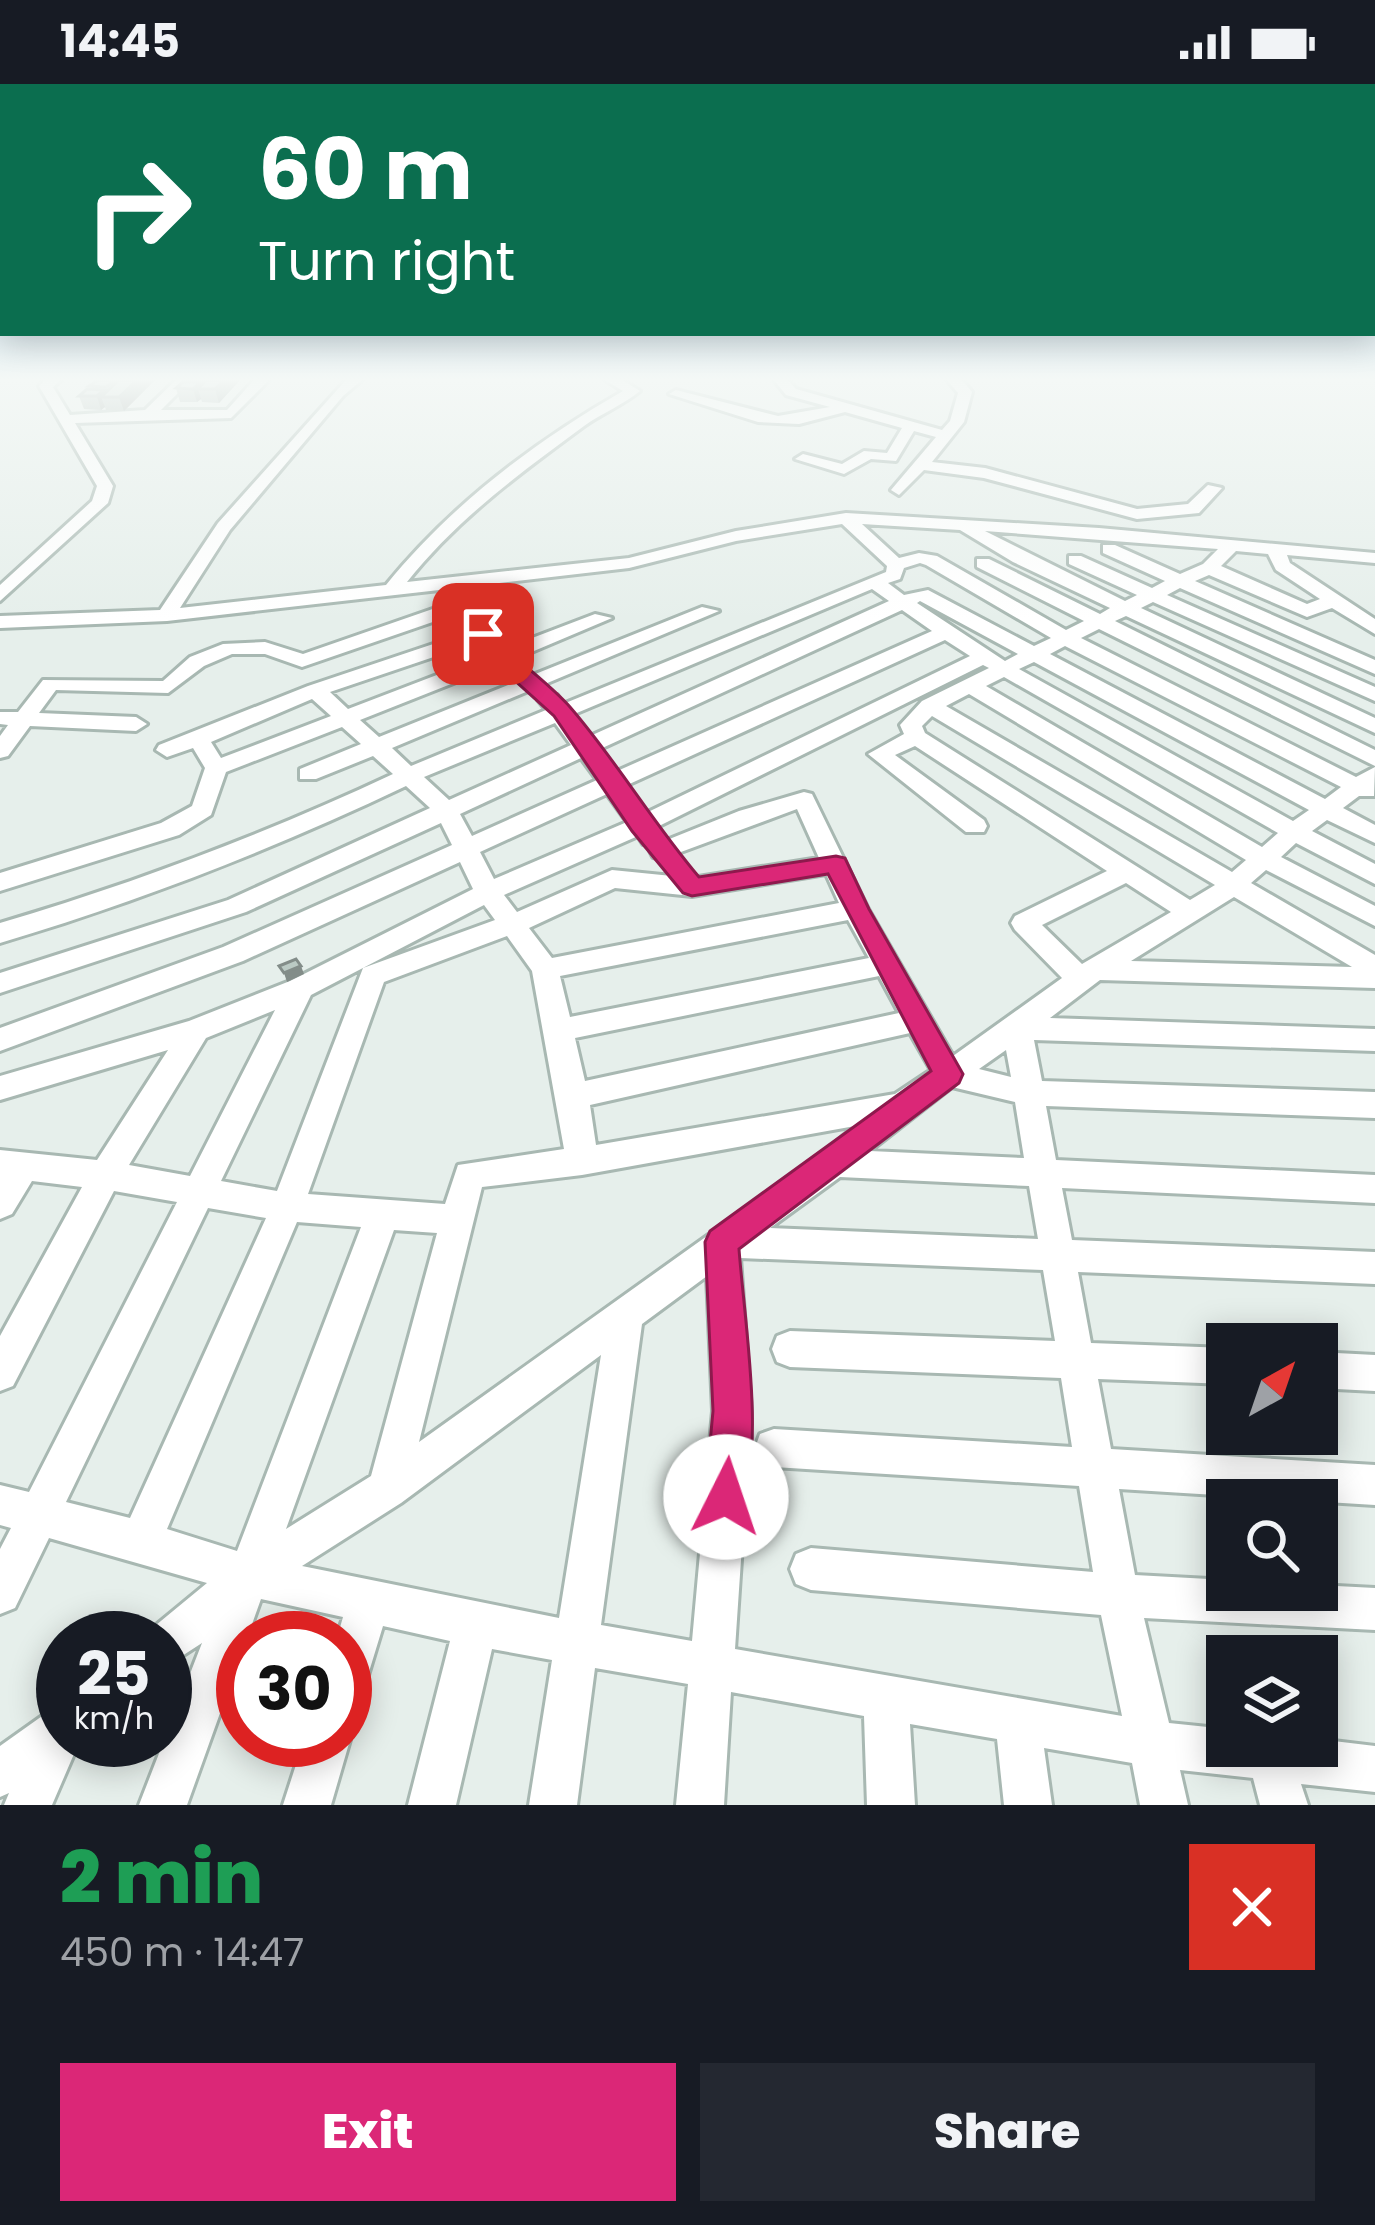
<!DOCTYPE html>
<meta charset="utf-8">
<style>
body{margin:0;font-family:Poppins,sans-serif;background:#242831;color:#f1f3f6;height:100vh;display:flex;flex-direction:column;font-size:45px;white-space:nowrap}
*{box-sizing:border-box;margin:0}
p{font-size:39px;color:#9ea1a6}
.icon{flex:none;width:66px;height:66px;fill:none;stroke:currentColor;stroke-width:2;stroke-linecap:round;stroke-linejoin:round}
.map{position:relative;height:1721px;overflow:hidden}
.drawer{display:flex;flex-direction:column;background:#171b24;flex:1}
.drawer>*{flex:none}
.hud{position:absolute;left:0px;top:0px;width:1377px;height:252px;box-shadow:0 6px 30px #0003;background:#0b6e4f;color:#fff;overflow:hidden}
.needle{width:78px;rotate:40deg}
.fabs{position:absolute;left:1206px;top:1239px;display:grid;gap:24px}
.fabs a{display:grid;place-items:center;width:132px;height:132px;border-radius:0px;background:#171b24;box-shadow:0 6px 30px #0003;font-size:60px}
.speed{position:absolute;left:36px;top:1527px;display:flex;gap:24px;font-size:60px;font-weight:700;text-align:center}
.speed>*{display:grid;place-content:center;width:156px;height:156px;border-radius:50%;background:#171b24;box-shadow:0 6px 30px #0003;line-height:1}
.speed small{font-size:30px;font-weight:400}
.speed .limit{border:18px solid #d22;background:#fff;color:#111}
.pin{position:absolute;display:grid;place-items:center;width:102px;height:102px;color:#fff;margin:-51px;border-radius:24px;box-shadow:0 6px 18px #0006}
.me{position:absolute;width:132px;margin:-66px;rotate:4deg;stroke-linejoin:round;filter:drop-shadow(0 0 9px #0008)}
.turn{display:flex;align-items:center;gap:42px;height:252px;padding:0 60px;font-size:54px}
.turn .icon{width:156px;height:156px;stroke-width:2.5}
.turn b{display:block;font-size:84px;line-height:102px}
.round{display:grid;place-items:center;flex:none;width:126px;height:126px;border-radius:0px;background:#242831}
.head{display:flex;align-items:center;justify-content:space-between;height:204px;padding:0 60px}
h1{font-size:72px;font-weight:800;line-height:90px;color:#1e9e55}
.primary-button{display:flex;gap:24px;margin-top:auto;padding:24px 60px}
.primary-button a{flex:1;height:138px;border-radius:0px;background:#db2777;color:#fff;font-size:48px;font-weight:800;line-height:138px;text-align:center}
.primary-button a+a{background:#242831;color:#f1f3f6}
.status{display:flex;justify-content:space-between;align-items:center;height:84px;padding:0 60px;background:#171b24;direction:ltr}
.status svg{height:33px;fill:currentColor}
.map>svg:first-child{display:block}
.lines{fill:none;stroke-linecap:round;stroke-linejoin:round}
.minor-casing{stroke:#a8b8b2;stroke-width:6}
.minor{fill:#fff;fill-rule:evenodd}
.wall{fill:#a1aea9}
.shaded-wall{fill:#838d89}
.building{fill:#bbcac4;stroke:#838d89;stroke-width:3}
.route{fill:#db2777;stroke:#8e194d;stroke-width:3}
</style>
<div class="status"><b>14:45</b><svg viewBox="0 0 49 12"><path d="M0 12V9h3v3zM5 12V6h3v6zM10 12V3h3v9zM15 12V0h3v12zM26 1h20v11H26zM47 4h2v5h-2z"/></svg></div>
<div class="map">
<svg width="1375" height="1721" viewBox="0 0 1375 1721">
<rect width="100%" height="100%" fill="#e6efeb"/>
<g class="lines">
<defs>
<g id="minor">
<path d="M45,296H61L53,303L70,331L145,326L176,296H191L161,326H227L254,296H269L231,334L75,339L113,402L108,419L0,517V501L92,417L97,402L39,302Z"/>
<path d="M346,296H362L343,312L230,446L180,524L386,501C450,422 534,358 623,307L605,296H622L640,307C623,321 602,329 584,342C520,389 456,436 407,498L629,474L736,447L846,429L1099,444L1375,469V479L1287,471L1290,479L1375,535V550L1332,524L1307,533L1209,491L1195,497L1375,576V590L1180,504L1167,511L1375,603V617L1153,518L1141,524L1375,634V649L1126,532L1115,537L1375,666V682L1099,545L1081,554L1356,693L1375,683L1374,712H1359L1343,724L1375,741V759L1327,736L1312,747L1375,780V800L1296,759L1281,773L1375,822V842L1266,786L1251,799L1375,871V904L1100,896L1050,934L1375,945V967L1034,956L1042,997L1375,1008V1034L1046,1022L1056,1076L1375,1091V1119L1062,1104L1072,1156L1375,1168V1200L1078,1188L1091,1259L1227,1264V1300L1098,1295L1111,1365L1375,1381V1421L1119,1405L1135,1491L1227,1496V1506H1317V1501L1375,1504V1546L1144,1534L1169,1639L1227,1645V1662H1317V1655L1375,1662V1708L1301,1700L1308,1721H1260L1253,1694L1180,1686L1188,1721H1140L1132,1679L1044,1664L1052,1721H1004L997,1655L910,1640L915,1721H867L864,1632L731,1608L724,1721H676L688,1600L595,1584L577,1721H529L552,1576L492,1565L456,1721H408L450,1557L383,1542L361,1614L345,1620V1554H337L343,1533L261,1515L247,1554H243V1565L187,1721H139L202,1559L165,1583V1554H146L150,1546L207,1499L49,1454L15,1524L0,1530V1465L11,1444L0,1441V1401L29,1408L177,1118L114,1107L13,1302L0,1307V1252L82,1103L32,1097L12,1130L0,1135V1066L97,1076L168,966L0,1016V992L189,937L290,897L473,805L460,778L243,877L0,967V944L223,863L452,761L441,739L246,828L0,909V889L228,816L430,724L406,702C274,765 140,817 0,859V839C135,799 265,750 393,690L373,672L316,695H300V685L361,660L342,643L226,688L211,731L179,751L0,807V789L161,739L192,722L205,684L193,664L167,673L156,666L159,661L308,602L469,548L453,531L302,583L265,570H232L204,582L168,609L56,606L39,629L136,633L147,640L136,647L30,642L8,672L0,674V652L8,641L0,640V628H18L43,596L163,597L190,573L223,560L265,558L303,570L447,520L448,505L167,537L0,544V532L160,526L218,439ZM842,440L887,482L886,488L563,620L557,611H541L538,616L546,626L411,682L392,664L719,527L702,523L379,653L360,636L499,581L505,587H519L522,583L515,575L612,534L595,530L506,564L466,522L465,503L629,484L736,457ZM862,440L960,446L1013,478L1110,524L1100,530L989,475H977V483L1084,537L1066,546L937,472L919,469L899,474ZM985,447L1218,465L1203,480L1180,490L1115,461H1103V469L1165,497L1152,504L1081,472H1069V480L1137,511L1125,517ZM1236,467L1268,470L1276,486L1320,515L1307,520L1221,482ZM920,479L926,481L1051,554L1034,562L928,506L904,511L888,499L900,495L904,484ZM872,505L889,517L588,653L572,631ZM920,517L1018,570L1005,577L917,519ZM902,526L932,547L615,688L598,666ZM945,556L970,572L646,729L625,702ZM478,558L489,571L348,625L330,608ZM1065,562L1341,703L1325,715L1050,570ZM1034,578L1309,726L1293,737L1019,585ZM983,581L989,584L922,617L900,641L904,650L868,670L966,748H984L987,742L984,736L895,671L915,662L1107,787L1015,832L1011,839L1015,846L1062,894L953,972L868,825L812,710L804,708L739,727L662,758L664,754L657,743ZM1004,593L1278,749L1262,763L986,602ZM969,610L1246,776L1232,788L946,622ZM312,615L331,632L221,674L211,658ZM932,632L1215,801L1190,816L925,649L922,642ZM555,639L571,661L449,716L424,693ZM581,674L597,696L472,752L460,730ZM607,710L627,738L494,795L480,768ZM797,725L819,774L692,794L612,786L517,828L504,811L638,752L643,760L653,762L650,767L653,773L662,775ZM826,790L839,819L552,874L529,844L615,804L692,812ZM1126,799L1171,828L1082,880L1042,841ZM1234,813L1352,883L1131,877ZM484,821L495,836L363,884L277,1107L221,1097L311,911ZM848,836L869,874L570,933L560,892ZM507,852L532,887L564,1065L458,1081L445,1120L308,1110L384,898ZM879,892L899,929L585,997L575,954ZM275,926L190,1092L129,1081L206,954ZM910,949L931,986L895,1010L596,1061L590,1021ZM1006,966L1011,993L979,985ZM952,1003L1015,1018L1024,1074L870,1067ZM855,1042L823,1069L419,1358L482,1103L582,1091ZM840,1093L1029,1102L1038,1155L770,1144ZM208,1124L266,1134L130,1434L66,1418ZM297,1138L361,1143L237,1467L167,1445ZM394,1146L437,1149L371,1392L286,1445ZM740,1174L1043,1186L1055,1257L790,1247L777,1252L772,1265L777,1278L790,1283L1061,1294L1072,1363L774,1345L760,1350L755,1364L760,1378L774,1383L1079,1402L1093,1488L811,1464L796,1470L790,1485L796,1500L811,1506L1101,1531L1122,1632L735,1565L751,1327ZM707,1192L713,1327L692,1557L601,1541L642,1240ZM601,1271L559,1534L302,1482L401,1419Z"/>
<path d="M774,296H788L796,305L942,346L950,337L958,309L947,296H962L972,308L964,338L932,378L985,384L1137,425L1188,420L1208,401L1222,404L1199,429L1137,435L984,394L924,386L899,411L891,406L936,353L914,347L896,377L871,375L844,390L795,375L803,370L842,380L864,367L887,369L902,344L845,328L799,340L758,338L669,310L676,306L778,332L830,323L786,311Z"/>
<path d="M1317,1268L1375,1271V1307L1317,1304Z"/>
<path d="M63,1624V1656H80L52,1721H4L9,1709L0,1713V1662L45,1630Z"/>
<path d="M345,1644L350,1656L331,1721H283L304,1656H345Z"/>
</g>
</defs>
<use href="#minor" class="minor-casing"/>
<use href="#minor" class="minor"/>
</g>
<g class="wall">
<path d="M155,296L124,327L106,326L105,323L101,326L84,325L79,312L91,306L89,302Z"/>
<path d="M206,296H240L219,319L202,318L201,315L197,318H180L176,304L201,302Z"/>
</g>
<g class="shaded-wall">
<path d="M137,296H155L124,327L119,313Z"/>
<path d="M224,296H240L219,319L215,305Z"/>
<path d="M200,298L202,305H198L201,315L197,318L193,305Z"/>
<path d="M104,306L106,313H101L105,323L101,326L97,312Z"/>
<path d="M301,882L304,890L287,898L284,889Z"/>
</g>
<g class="building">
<path d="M98,296H116L106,303L89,302Z"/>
<path d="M119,296H137L119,313H101Z"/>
<path d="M206,296H224L215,305H198Z"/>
<path d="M183,298H200L193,305L176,304Z"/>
<path d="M87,305L104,306L97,312H79Z"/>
<path d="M296,875L301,882L284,889L279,882Z"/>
</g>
<linearGradient id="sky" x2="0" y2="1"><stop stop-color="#84bce0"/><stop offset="0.55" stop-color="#f4f8f6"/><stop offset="1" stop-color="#f4f8f6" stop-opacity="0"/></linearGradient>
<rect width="1375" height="537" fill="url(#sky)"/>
<path class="route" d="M476,546H490C513,576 545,595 570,623C616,676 653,739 699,793L836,772L845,774L869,825L963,990L959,999L739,1165C744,1234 766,1365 740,1427L726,1433L711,1427L705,1413L713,1327L705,1158L710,1147L931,987L828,790L692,812L683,809L632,747L554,632L494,578L473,550Z"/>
</svg>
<div class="fabs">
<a><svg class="needle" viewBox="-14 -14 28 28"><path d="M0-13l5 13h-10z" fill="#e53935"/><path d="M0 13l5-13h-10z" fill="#9ea1a6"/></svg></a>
<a><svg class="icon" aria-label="search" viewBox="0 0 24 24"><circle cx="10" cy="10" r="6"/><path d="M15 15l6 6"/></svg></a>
<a><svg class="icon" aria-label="layers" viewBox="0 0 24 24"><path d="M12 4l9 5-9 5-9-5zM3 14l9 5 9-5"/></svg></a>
</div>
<div class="speed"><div>25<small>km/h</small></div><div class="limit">30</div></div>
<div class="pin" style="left:483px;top:550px;background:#d93025"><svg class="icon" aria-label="arrive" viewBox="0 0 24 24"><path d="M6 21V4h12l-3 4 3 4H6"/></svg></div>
<svg class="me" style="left:726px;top:1413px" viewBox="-20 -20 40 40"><circle r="19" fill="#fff"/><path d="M0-13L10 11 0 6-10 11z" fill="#db2777"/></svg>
<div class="hud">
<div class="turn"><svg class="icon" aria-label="right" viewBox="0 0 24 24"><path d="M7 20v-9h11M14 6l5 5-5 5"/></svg><div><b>60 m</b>Turn right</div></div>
</div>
</div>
<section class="drawer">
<div class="head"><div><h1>2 min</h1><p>450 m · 14:47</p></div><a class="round" style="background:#d93025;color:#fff"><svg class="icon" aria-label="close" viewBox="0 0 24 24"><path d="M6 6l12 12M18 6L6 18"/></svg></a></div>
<div class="primary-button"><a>Exit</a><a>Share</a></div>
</section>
